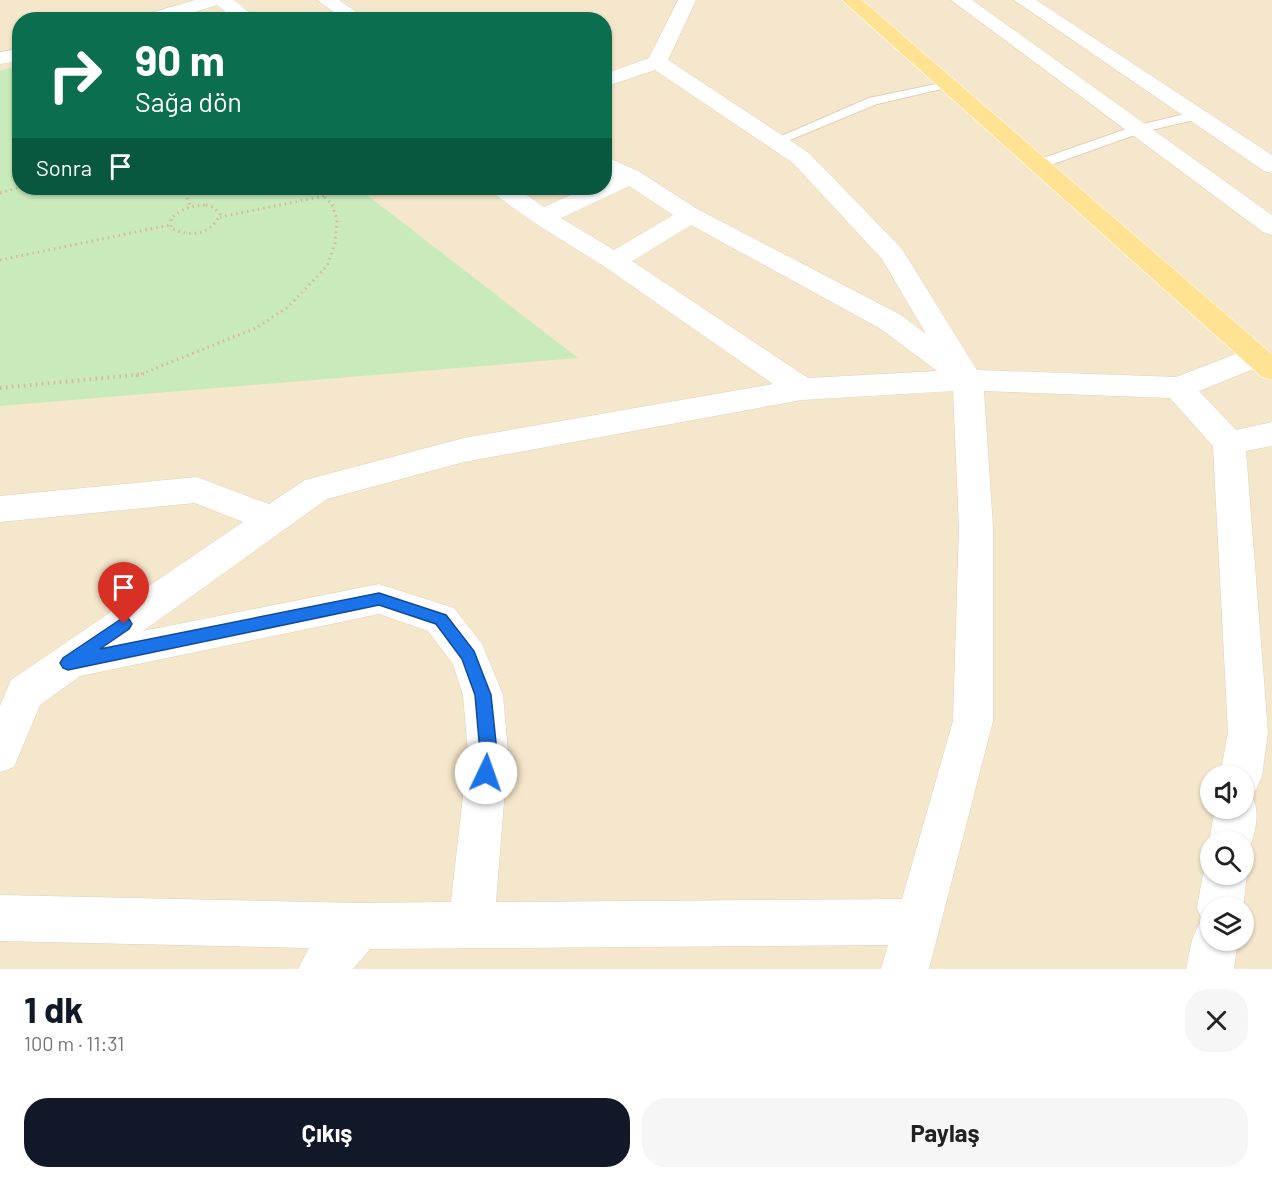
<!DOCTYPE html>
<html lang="tr">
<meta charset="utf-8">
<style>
body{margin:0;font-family:Barlow,sans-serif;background:#f6f6f6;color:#222;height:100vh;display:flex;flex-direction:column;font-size:22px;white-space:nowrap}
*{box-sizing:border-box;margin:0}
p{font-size:20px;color:#767676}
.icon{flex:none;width:33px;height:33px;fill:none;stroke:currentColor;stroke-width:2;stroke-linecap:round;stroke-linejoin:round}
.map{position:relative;height:969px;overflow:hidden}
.side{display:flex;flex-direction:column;background:#fff;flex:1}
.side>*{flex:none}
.top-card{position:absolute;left:12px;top:12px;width:600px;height:183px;border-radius:24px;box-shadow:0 2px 4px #0004;background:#0b6e4f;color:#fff;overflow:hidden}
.buttons{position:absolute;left:1200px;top:765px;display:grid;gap:12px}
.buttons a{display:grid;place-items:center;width:54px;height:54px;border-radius:50%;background:#fff;box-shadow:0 2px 4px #0004;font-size:30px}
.pin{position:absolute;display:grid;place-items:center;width:51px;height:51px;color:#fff;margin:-62px -26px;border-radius:50% 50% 50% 0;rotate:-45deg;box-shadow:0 0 6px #0007}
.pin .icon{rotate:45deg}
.me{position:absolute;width:66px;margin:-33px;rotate:3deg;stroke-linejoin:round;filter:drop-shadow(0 0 4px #0008)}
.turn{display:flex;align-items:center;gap:21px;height:126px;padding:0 24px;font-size:27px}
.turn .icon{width:78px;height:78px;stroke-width:2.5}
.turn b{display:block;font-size:42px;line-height:51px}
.then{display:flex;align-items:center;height:57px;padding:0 24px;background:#0003;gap:12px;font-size:22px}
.round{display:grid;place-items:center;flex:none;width:63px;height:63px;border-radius:24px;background:#f6f6f6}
.head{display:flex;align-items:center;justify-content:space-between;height:102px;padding:0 24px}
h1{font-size:36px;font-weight:700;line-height:45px;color:#111827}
.primary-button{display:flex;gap:12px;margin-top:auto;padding:12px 24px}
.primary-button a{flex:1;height:69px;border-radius:24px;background:#111827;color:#fff;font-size:24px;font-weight:700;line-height:69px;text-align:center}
.primary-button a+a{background:#f6f6f6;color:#222}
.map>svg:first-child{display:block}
.residential{fill:#f5e7cb;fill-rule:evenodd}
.green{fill:#c9ebbb}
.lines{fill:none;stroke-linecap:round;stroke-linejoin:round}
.lane-casing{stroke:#e1d0b9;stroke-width:2}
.street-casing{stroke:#e1d0b9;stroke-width:1}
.primary-casing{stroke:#fff;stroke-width:1}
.path-far1{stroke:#d8b797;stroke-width:3;stroke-dasharray:1.5 4;stroke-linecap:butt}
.path{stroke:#d8b797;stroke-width:4;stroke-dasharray:1.5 4.5;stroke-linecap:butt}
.lane{fill:#fff;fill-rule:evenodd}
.street{fill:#fff;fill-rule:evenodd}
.primary{fill:#ffe392;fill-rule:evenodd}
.route{fill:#1a73e8;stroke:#114b97;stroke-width:1.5}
</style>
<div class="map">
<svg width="1272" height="969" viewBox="0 0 1272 969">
<rect width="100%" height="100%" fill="#fdf4dd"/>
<path class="residential" d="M0,0H1272V969H0ZM20,20H604V188H20ZM1210,776H1244V808H1210ZM1210,842H1244V874H1210ZM1210,908H1244V940H1210Z"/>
<path class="green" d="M19,65L20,188H358L578,358L0,406V71Z"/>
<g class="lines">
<defs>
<g id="lane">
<path d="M946,82L950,83V87L877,104L780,144L776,145L770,141L869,98Z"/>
<path d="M1198,111L1204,115L1202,118L1143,132L1042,168L1037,169L1031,165L1032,162L1135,126Z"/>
</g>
<g id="street">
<path d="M195,0H234L258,20H236L217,5L169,20H138L140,16Z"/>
<path d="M317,0H339L368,20H345Z"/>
<path d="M678,0H696L668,60L809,153L902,249L977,370L1176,377L1246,350L1256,347L1266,350L1271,357L1266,364L1199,391L1236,430L1272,422V446L1246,451L1268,732L1262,776L1256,790L1250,793C1263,811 1254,838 1246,857L1244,859V842H1210V845L1209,842L1215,808H1244V776H1220L1228,732L1213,446L1170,398L984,391L993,528V721L929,969H881L888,945L370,949L353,969H298L309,948L0,941V895L359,903L451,902L468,752L463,695L453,664L428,631L379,614L80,676L40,705L14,767L0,772V706L11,680L243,522L195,503L0,522V496L197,477L269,504L305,480L464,438L773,384L605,267L533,222L493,193L490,188H517L544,207L586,188H604V179L611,176L604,172V156L638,171L699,210L901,315L926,334L882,259L793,163L655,70L604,87V74L649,58ZM629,186L673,215L614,250L561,218ZM691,225L881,329L937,371L808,378L632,261ZM953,391L959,528L953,721L902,899L496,902L508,752L503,695L482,644L454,608L379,584L143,631L327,499L464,462L802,400Z"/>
<path d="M951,0H972L1272,215V235L1263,232Z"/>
<path d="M1014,0H1036L1272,155V173L1264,171Z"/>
<path d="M20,49V61L0,64V52Z"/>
<path d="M1209,858L1210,874H1244V865L1247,874L1243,908H1210V940H1238L1234,969H1186L1192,940L1199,924L1203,922L1197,908L1203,874Z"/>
</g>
<path id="primary" d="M842,0H862L1272,354V380L1262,377Z"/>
</defs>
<use href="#lane" class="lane-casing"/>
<use href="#street" class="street-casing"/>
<use href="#primary" class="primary-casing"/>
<g class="path-far1">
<path d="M182,188L191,207"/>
<path d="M0,193L20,187"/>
<path d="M206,205L213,207L220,214C212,235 189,238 171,228V218C181,209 192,205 206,205Z"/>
<path d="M220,217L325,196"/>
<path d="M0,260L170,225"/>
<path d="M136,376L256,328L288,307L327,266L335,243L337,220L332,204L315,188"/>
</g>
<path class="path" d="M0,388L144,374"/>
<use href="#lane" class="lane"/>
<use href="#street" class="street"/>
<use href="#primary" class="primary"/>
</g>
<path class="route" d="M379,593L446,615L474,651L491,695L497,752L492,779L486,782L480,779L478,773L480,752L475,695L462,659L436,624L379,605L68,670L63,668L60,663L63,658L124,617L129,619L132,624L129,629L100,649Z"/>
</svg>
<div class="buttons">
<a><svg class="icon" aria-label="sound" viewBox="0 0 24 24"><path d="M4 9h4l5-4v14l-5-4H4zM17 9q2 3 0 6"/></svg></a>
<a><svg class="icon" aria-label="search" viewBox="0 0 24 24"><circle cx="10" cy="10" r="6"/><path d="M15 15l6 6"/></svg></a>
<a><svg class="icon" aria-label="layers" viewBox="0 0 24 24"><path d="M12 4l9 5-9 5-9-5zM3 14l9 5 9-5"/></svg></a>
</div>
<div class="pin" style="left:124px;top:624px;background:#d93025"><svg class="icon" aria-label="arrive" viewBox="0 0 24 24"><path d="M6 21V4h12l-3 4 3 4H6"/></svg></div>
<svg class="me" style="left:486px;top:773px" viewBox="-20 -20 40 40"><circle r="19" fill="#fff"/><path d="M0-13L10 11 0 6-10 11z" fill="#1a73e8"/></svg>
<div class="top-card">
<div class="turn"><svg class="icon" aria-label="right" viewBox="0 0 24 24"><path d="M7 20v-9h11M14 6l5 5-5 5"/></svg><div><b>90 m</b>Sağa dön</div></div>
<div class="then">Sonra<svg class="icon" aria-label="arrive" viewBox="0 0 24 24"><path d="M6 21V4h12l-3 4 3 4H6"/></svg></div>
</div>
</div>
<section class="side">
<div class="head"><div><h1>1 dk</h1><p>100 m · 11:31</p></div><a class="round"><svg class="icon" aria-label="close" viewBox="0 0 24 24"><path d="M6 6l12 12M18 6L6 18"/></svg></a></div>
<div class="primary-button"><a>Çıkış</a><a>Paylaş</a></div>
</section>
